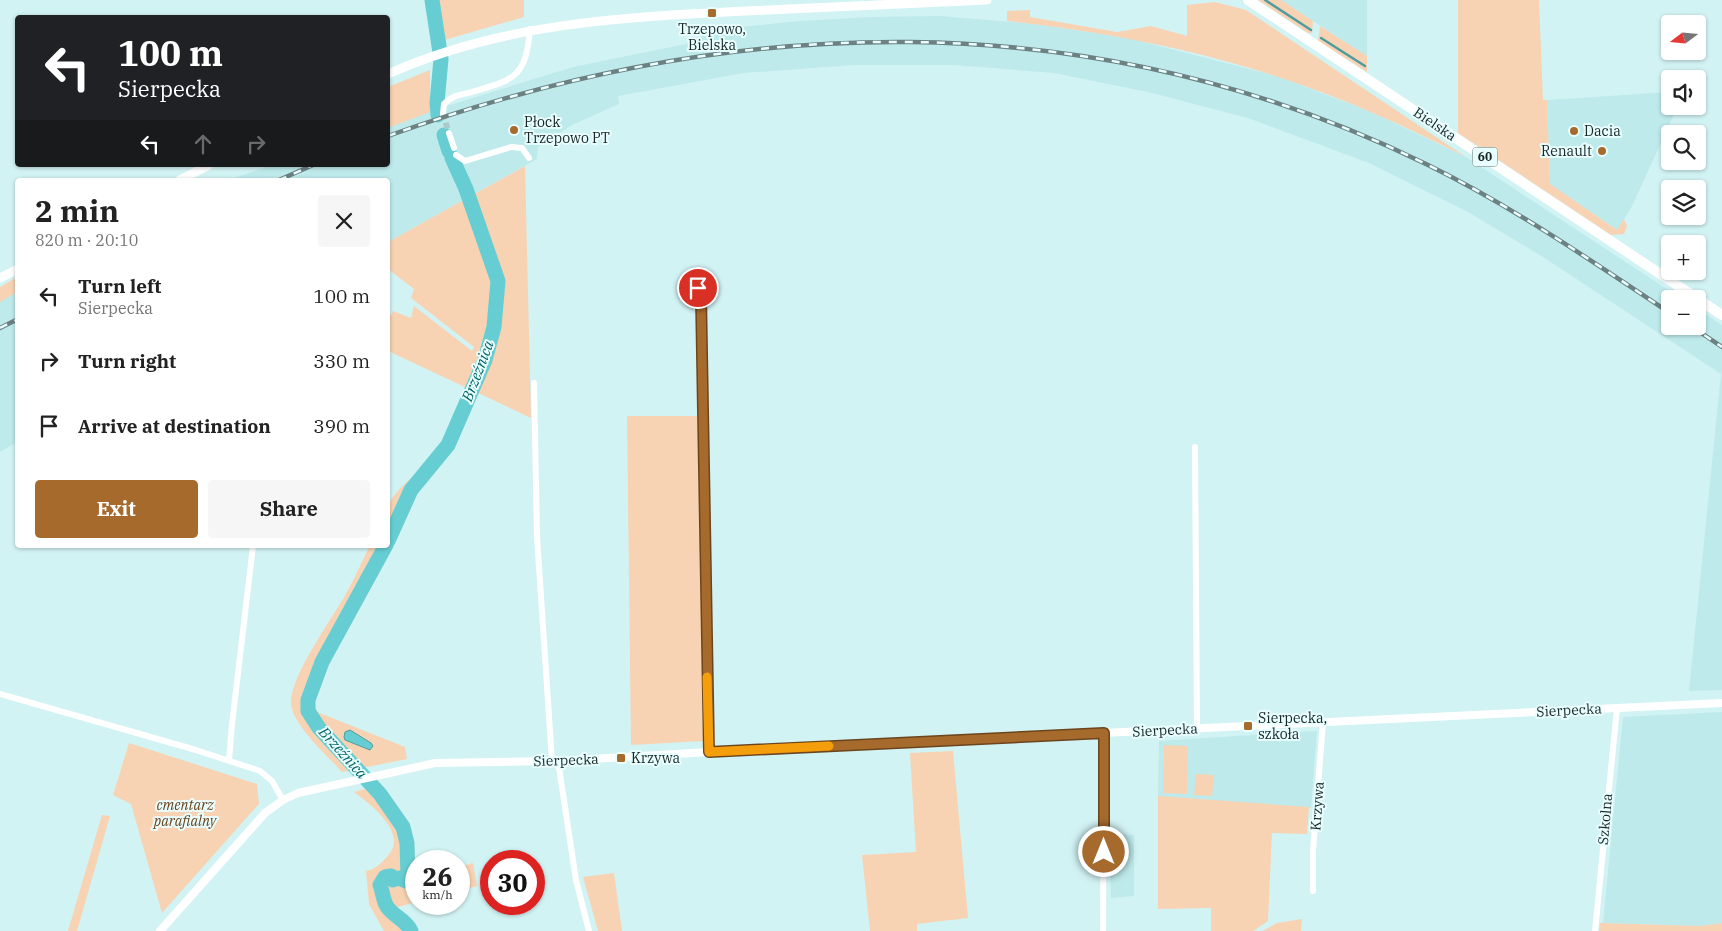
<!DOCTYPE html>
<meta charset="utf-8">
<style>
body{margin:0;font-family:"IBM Plex Serif",serif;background:#f6f6f6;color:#222;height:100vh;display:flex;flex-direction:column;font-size:19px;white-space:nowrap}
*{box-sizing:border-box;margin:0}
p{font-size:16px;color:#767676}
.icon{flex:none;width:28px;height:28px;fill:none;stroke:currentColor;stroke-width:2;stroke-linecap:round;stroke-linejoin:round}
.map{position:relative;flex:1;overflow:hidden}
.panel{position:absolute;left:15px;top:178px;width:375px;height:370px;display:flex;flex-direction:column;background:#fff;border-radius:5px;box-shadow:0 1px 4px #0004}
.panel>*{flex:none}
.hud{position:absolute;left:15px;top:15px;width:375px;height:152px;border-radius:5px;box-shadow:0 1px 4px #0004;background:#202124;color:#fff;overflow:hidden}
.needle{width:32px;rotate:254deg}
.tools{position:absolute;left:1661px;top:15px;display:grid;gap:10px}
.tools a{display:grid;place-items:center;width:45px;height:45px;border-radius:5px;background:#fff;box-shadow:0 1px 4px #0004;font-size:25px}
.speed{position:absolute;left:405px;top:850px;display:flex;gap:10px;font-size:25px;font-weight:700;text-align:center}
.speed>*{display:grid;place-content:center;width:65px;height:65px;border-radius:50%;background:#fff;box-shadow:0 1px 4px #0004;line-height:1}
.speed small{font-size:12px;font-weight:400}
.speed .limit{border:8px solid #d22;background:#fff;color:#111}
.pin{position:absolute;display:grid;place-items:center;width:42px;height:42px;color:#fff;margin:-21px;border:2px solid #fff;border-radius:50%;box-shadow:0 1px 5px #0007}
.me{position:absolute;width:55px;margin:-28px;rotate:0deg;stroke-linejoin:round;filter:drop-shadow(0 0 4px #0008)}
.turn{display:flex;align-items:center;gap:18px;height:105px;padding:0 20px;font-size:22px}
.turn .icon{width:65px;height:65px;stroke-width:2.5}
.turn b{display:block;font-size:35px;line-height:42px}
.lanes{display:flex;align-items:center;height:48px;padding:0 20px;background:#0003;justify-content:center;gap:25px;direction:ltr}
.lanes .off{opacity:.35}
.round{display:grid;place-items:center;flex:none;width:52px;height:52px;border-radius:5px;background:#f6f6f6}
.headline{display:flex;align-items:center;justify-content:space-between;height:85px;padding:0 20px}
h1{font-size:30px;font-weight:700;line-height:38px}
.action{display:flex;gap:10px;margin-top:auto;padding:10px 20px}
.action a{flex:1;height:58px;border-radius:5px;background:#a66a2c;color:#fff;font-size:20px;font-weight:700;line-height:58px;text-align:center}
.action a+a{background:#f6f6f6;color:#222}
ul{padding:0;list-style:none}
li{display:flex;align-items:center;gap:15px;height:65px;padding:0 20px}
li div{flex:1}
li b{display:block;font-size:19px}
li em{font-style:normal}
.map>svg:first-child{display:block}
.built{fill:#beeaeb}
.green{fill:#f7d3b3}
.water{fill:#66ced2;stroke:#4f9c9f}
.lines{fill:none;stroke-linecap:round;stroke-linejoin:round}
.stream{stroke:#4f9c9f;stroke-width:2.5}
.river{stroke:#66ced2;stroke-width:15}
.minor-tunnel{stroke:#adcacb;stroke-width:6;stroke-dasharray:6 3;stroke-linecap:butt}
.minor{stroke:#fff;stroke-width:6}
.tertiary{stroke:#fff;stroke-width:8}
.secondary{stroke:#fff;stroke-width:9}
.primary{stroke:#fff;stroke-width:10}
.rail-casing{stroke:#6b8182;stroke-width:4.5}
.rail{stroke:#e9fefe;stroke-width:2.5;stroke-dasharray:8;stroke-linecap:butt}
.route-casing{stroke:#6c451d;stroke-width:12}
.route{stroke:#a66a2c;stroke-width:9}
.slow{stroke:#f59e0b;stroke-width:9}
.poi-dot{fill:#a66a2c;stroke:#e9fefe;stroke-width:2}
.labels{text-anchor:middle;stroke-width:4;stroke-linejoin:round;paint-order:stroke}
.shield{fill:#e9fefe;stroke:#586868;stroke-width:1}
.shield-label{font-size:12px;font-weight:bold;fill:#1a2727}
.poi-label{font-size:14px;fill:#1a2727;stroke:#e9fefe;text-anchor:start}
.street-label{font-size:14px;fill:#1a2727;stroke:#e9fefe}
.park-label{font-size:14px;font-style:italic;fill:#6b441d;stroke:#e9fefe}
.water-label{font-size:15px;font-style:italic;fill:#046366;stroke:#e9fefe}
</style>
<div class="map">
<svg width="1722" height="931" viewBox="0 0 1722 931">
<rect width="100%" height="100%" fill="#d2f3f4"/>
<g class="built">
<path d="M1281,0H1367V56L1313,21Z"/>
<path d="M939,16L1035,24L1128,38L1277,76L1369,111L1466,157L1682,299H1670V326H1698V309L1722,325V690L1689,691L1721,374L1543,257L1468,212L1369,163L1248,118L1148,92L1054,73L954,65H854L744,73L618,96L619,104L572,125L538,147L537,159L388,242V180H228L272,165H388V124L573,67L701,41V31L799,21L873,17Z"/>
<path d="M1670,92V106H1678L1631,208L1617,230L1550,184L1547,100Z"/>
<path d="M17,283V442L0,452V292Z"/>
<path d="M1722,712V923L1701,926L1603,923L1623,717Z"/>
<path d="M1317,731L1311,808L1158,796L1159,741Z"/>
<path d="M1109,833L1134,835V896L1111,898Z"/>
</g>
<g class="green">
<path d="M436,0H524V17L441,41Z"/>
<path d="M1258,0H1281L1313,21L1312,33H1308Z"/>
<path d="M1458,0H1539L1543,100H1547L1550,184L1617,230L1624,219L1627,226L1624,234L1611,235L1458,133Z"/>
<path d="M1215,2L1246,10L1466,157C1405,126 1343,98 1278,77C1191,48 1098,31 1007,21V11L1030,10V17L1117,32L1151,26L1187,36V5Z"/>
<path d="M1320,26L1367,56V72L1318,41Z"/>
<path d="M430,70V112L388,128V87Z"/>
<path d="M525,166L531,418L476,392L454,440L414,494L376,576L331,657L318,685L314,700L317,712L405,747L407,759L342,772C327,755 298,730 292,709C284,682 335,616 348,590C356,575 363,560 370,545H388V506C397,487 412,479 426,463C445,441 455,414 467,388L388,351V313L391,315L393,311L411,318L414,306L472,351L474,347L411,298L414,289L388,269V242Z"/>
<path d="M17,277V292L0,302V287Z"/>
<path d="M627,416H699L703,741L631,745Z"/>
<path d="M129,743L257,784L259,804L162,913L131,804L113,795Z"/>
<path d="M1164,745L1188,746L1187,794L1163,793Z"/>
<path d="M953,751L968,918L917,924V931H870L862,855L916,852L910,753Z"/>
<path d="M1196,774L1214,775L1212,796L1194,795Z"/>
<path d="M368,788L401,828L405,845V879L385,876L378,883L387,911L404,923L408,931H384L369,904L366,871C376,869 380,864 388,856C409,833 370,804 354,792Z"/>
<path d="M1158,796L1309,807L1307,834L1272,833L1268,921L1253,931H1211V908L1158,909Z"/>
<path d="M102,815L110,816L77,931H68Z"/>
<path d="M473,863L477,886L459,891V867Z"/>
<path d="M614,873L622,931H598L583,877Z"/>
<path d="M390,878L392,881L406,883L416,879V902L391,909L389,907L382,886L385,879Z"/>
<path d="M1302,919L1301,931H1262L1277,923Z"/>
<path d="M1600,923L1701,926L1722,923V931H1599Z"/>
</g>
<path class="water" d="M350,730L371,743L373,746L370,750L345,740L344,737L345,732Z"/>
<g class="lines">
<g class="stream">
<path d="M1265,0L1311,30"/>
<path d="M1321,38L1365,66"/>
</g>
<g class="river">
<path d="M432,0L441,59L437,103L438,115"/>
<path d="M444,135L449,151"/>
<path d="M388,541L411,490L448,445L485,360L494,327L498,281L466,189L452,158"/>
<path d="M386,545L322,662L308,700V711L319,728L380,794L403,827L407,843L408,878L406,881L399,878L393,880L391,876L385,877L380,885C383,892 383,902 388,908C395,917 406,920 411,931"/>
</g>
<path class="minor-tunnel" d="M443,114L449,133"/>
<g class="minor">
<path d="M443,114L444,104C450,97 458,95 468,93C512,80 526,80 530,29"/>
<path d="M449,133L454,148"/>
<path d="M456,155L465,161L511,147L522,148L529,158"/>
<path d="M698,288L701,296L709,752"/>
<path d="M534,383L537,537L552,761"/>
<path d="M1195,447L1197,728"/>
<path d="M0,694L196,750L260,771L272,781L283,800"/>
<path d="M229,760L232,724L253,546"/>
<path d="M558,761L576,880L589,931"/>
<path d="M1313,891V851L1323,722"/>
<path d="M1103,931L1104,733"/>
<path d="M1595,931L1617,708"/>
</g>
<path class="tertiary" d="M160,931L265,813L283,800L298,793L435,763L558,761L709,752L1722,703"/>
<g class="secondary">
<path d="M388,74C501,23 623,17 746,11C826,7 906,4 987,0"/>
<path d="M180,180L209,165"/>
<path d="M0,278L18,269"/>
</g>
<path class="primary" d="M1248,0L1722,315"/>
<defs>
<g id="rail">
<path d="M388,136C733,12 1090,0 1426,164C1512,206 1590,260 1670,313"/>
<path d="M279,180L313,165"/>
<path d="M1691,326L1722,347"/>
<path d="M0,328L18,319"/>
</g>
</defs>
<use href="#rail" class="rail-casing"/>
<use href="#rail" class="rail"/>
</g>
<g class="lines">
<defs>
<path id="route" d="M698,288L701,296L709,752L1104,733V852"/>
</defs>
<use href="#route" class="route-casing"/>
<use href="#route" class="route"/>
<path class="slow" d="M707,677L709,752L829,746"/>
</g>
<g class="poi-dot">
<rect x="707" y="8" width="10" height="10" rx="2.5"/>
<circle cx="514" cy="130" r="5"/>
<circle cx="1574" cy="131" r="5"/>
<circle cx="1602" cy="151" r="5"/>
<rect x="1243" y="721" width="10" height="10" rx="2.5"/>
<rect x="616" y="753" width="10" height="10" rx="2.5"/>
</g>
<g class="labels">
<rect class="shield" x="1472.5" y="147.5" width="25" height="19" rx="4"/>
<g class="shield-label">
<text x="1485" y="161">60</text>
</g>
<g class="poi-label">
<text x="712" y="34" text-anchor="middle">Trzepowo,<tspan x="712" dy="16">Bielska</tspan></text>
<text x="524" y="127">Płock<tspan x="524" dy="16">Trzepowo PT</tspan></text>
<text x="1584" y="136">Dacia</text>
<text x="1592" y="156" text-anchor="end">Renault</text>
<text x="1258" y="723">Sierpecka,<tspan x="1258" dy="16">szkoła</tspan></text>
<text x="631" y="763">Krzywa</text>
</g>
<g class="street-label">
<text transform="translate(1435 124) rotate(34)" y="5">Bielska</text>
<text transform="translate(1569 710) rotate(-3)" y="5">Sierpecka</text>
<text transform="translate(1165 730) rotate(-3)" y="5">Sierpecka</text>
<text transform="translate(566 760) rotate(-2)" y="5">Sierpecka</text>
<text transform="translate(1317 806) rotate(-86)" y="5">Krzywa</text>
<text transform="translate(1605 819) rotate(-85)" y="5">Szkolna</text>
</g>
<g class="park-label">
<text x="185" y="810">cmentarz<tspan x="185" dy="16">parafialny</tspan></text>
</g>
<g class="water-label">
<text transform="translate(478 371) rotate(-69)" y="5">Brzeźnica</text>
<text transform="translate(343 753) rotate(48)" y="5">Brzeźnica</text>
</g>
</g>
</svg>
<div class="tools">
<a><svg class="needle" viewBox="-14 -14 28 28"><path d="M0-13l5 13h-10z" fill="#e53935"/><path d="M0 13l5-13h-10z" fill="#767676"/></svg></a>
<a><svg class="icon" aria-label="sound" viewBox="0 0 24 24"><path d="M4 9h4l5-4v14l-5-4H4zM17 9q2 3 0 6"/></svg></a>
<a><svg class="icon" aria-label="search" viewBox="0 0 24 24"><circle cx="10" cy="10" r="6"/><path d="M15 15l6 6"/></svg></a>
<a><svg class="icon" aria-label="layers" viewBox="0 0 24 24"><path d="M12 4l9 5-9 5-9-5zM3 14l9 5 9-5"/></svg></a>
<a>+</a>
<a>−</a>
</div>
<div class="speed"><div>26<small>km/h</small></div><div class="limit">30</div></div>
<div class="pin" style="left:698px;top:288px;background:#d93025"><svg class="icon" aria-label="arrive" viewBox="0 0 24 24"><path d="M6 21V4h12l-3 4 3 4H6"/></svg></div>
<svg class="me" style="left:1104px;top:852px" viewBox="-20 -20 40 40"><circle r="17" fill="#a66a2c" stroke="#fff" stroke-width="3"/><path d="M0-11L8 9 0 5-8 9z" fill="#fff"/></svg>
<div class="hud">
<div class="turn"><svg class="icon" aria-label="left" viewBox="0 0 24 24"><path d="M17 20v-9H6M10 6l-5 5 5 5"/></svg><div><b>100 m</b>Sierpecka</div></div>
<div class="lanes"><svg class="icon" aria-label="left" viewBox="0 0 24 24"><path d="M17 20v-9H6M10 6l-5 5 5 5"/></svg><svg class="icon off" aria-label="ahead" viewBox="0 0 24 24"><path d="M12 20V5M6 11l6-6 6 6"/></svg><svg class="icon off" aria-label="right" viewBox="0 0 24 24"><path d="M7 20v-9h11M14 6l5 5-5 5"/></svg></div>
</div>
<section class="panel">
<div class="headline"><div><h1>2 min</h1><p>820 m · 20:10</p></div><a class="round"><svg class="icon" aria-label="close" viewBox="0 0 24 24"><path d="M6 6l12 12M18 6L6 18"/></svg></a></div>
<ul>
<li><svg class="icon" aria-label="left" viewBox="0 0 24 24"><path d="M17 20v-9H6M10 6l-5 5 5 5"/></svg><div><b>Turn left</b><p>Sierpecka</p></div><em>100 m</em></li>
<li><svg class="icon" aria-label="right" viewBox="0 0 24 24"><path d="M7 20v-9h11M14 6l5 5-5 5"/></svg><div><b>Turn right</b></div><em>330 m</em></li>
<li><svg class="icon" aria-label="arrive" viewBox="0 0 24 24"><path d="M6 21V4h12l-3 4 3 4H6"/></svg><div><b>Arrive at destination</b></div><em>390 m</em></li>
</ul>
<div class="action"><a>Exit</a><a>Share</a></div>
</section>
</div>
